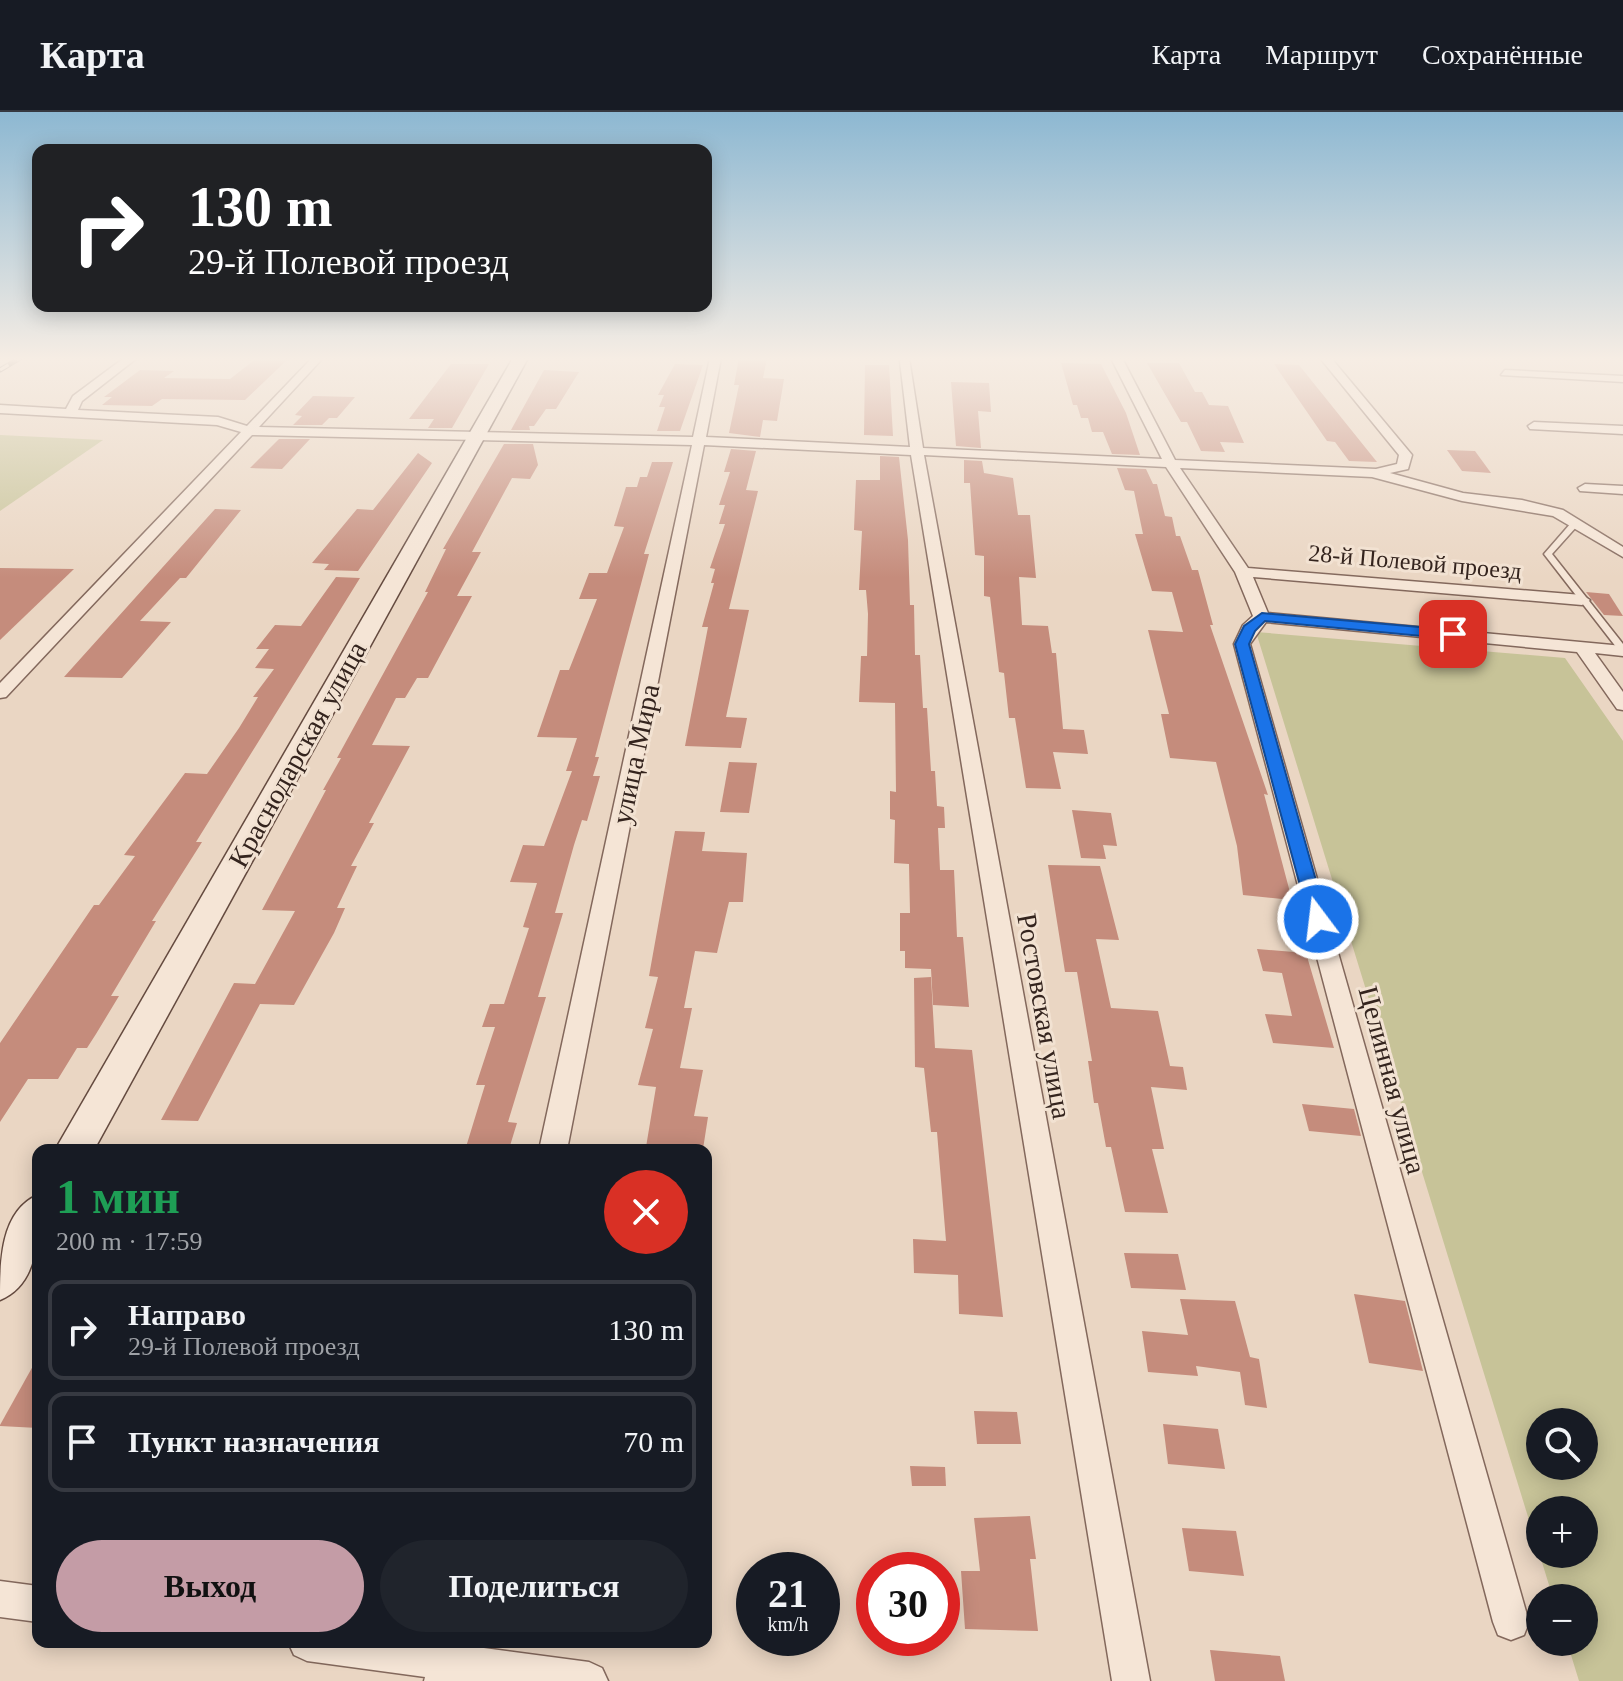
<!DOCTYPE html>
<html lang="ru">
<meta charset="utf-8">
<style>
body{margin:0;font-family:Georgia,serif;background:#20242c;color:#f1f3f6;height:100vh;display:flex;flex-direction:column;font-size:30px;white-space:nowrap}
*{box-sizing:border-box;margin:0}
p{font-size:26px;color:#9ea1a6}
.icon{flex:none;width:44px;height:44px;fill:none;stroke:currentColor;stroke-width:2;stroke-linecap:round;stroke-linejoin:round}
.map{position:relative;flex:1;overflow:hidden}
.sheet{position:absolute;left:32px;top:1032px;width:680px;height:504px;display:flex;flex-direction:column;background:#171b24;border-radius:16px;box-shadow:0 4px 20px #0003}
.sheet>*{flex:none}
.top-card{position:absolute;left:32px;top:32px;width:680px;height:168px;border-radius:16px;box-shadow:0 4px 20px #0003;background:#202124;color:#fff;overflow:hidden}
.controls{position:absolute;left:1526px;top:1296px;display:grid;gap:16px}
.controls a{display:grid;place-items:center;width:72px;height:72px;border-radius:50%;background:#171b24;box-shadow:0 4px 20px #0003;font-size:40px}
.speed{position:absolute;left:736px;top:1440px;display:flex;gap:16px;font-size:40px;font-weight:700;text-align:center}
.speed>*{display:grid;place-content:center;width:104px;height:104px;border-radius:50%;background:#171b24;box-shadow:0 4px 20px #0003;line-height:1}
.speed small{font-size:20px;font-weight:400}
.speed .limit{border:12px solid #d22;background:#fff;color:#111}
.pin{position:absolute;display:grid;place-items:center;width:68px;height:68px;color:#fff;margin:-34px;border-radius:16px;box-shadow:0 4px 12px #0006}
.me{position:absolute;width:88px;margin:-44px;rotate:345deg;stroke-linejoin:round;filter:drop-shadow(0 0 6px #0008)}
.turn{display:flex;align-items:center;gap:28px;height:168px;padding:0 24px;font-size:36px}
.turn .icon{width:104px;height:104px;stroke-width:2.5}
.turn b{display:block;font-size:56px;line-height:68px}
.round{display:grid;place-items:center;flex:none;width:84px;height:84px;border-radius:42px;background:#20242c}
.headline{display:flex;align-items:center;justify-content:space-between;height:136px;padding:0 24px}
h1{font-size:48px;font-weight:700;line-height:60px;color:#1e9e55}
.cta{display:flex;gap:16px;margin-top:auto;padding:16px 24px}
.cta a{flex:1;height:92px;border-radius:48px;background:#c49ca6;color:#111;font-size:32px;font-weight:700;line-height:92px;text-align:center}
.cta a+a{background:#20242c;color:#f1f3f6}
ul{padding:0;list-style:none}
li{display:flex;align-items:center;gap:24px;height:100px;margin:0 16px 12px;padding:0 8px;border:4px solid #363941;border-radius:16px}
li div{flex:1}
li b{display:block;font-size:30px}
li em{font-style:normal}
header{display:flex;align-items:center;gap:48px;box-sizing:border-box;height:112px;padding:0 40px;background:#171b24;border-bottom:2px solid #363941}
header strong{font-size:38px}
nav{display:flex;gap:44px;margin-inline-start:auto;font-size:28px}
.map>svg:first-child{display:block}
.green{fill:#c7c398;fill-rule:evenodd}
.building{fill:#c58c7c}
.lines{fill:none;stroke-linecap:round;stroke-linejoin:round}
.lane-casing{stroke:#83685c;stroke-width:3}
.street-casing{stroke:#83685c;stroke-width:3}
.secondary-casing{stroke:#644a3f;stroke-width:3}
.lane{fill:#f5e5d6;fill-rule:evenodd}
.street{fill:#f5e5d6;fill-rule:evenodd}
.secondary{fill:#f5e5d6;fill-rule:evenodd}
.rail-casing{stroke:#34241e;stroke-width:5}
.rail{stroke:#f2e2d2;stroke-width:3;stroke-dasharray:10;stroke-linecap:butt}
.route{fill:#1a73e8;stroke:#114b97;stroke-width:2}
.labels{text-anchor:middle;stroke-width:6;stroke-linejoin:round;paint-order:stroke}
.far-street-label{font-size:24px;fill:#34241e;stroke:#f2e2d2}
.street-label{font-size:28px;fill:#34241e;stroke:#f2e2d2}
</style>
<header>
<strong>Карта</strong>
<nav><a>Карта</a><a>Маршрут</a><a>Сохранённые</a></nav>
</header>
<div class="map">
<svg width="1623" height="1569" viewBox="0 0 1623 1569">
<rect width="100%" height="100%" fill="#ead6c3"/>
<g class="green">
<path d="M0,323L103,328L0,399Z"/>
<path d="M1256,520L1565,546L1623,629V1569H1579L1567,1530H1584V1486H1553ZM1540,1310H1584V1354H1540ZM1540,1398H1584V1442H1540Z"/>
</g>
<g class="building">
<path d="M257,246H289L245,288L162,287L152,294L102,293L112,285H104L140,258L174,259L164,266L230,267Z"/>
<path d="M739,246H767L763,266L784,267L777,309L763,308L760,325L729,321L739,273H734Z"/>
<path d="M1061,251L1101,252L1126,301L1140,343L1112,342L1103,320H1092L1088,306H1081L1077,293H1073Z"/>
<path d="M1147,251H1179L1195,280H1202L1209,293L1228,294L1244,331L1220,330L1225,340L1201,339L1187,310H1181Z"/>
<path d="M451,252H489L452,316H428L434,307H409Z"/>
<path d="M675,252L703,253L680,319H657L665,295H659L664,283H658Z"/>
<path d="M1274,252L1299,253L1377,350L1349,349L1335,330L1327,329Z"/>
<path d="M865,253H889L893,324L864,323Z"/>
<path d="M544,258L579,260L556,297H546L534,314H529L530,318H511Z"/>
<path d="M951,270L989,271L991,300L978,299L981,336L956,334Z"/>
<path d="M313,284L355,285L337,306H329L322,313H293L302,304L295,303Z"/>
<path d="M279,327H310L282,357L250,356Z"/>
<path d="M504,332H533L538,353L530,367L512,366L506,377L472,440H481L457,484H472L428,566H417L405,586H396L372,633L410,634L369,711H374L351,754H357L337,796H345L334,821L294,893L260,892L198,1009L161,1008L234,871L255,872L295,799L262,798L326,678H323L341,646H337L428,480H425L446,437H443Z"/>
<path d="M731,337L756,339L746,378L758,379L729,497L749,498L726,605L747,606L741,636L685,634L708,515H702L714,471H711L715,457L710,456L725,412H719L725,393H719L730,360H724Z"/>
<path d="M1447,338L1475,339L1491,361L1462,359Z"/>
<path d="M418,341L432,351L358,459L324,458L329,452L312,451L357,397L373,398Z"/>
<path d="M880,344L899,345L908,428L910,493H914L915,543H920L923,596H927L931,659H935L937,694L944,695L945,716H938L940,758H954L957,825H963L969,895L933,893L931,857L905,856V839H900V801H910L909,752L894,751L895,708L890,707V679L896,680L895,591L859,590L861,544H867L868,502L866,478H859L862,419L854,418L856,368H880Z"/>
<path d="M964,348L982,349L984,361L1013,366L1018,403H1030L1036,466L1019,465L1022,513L1048,514L1052,541H1056L1063,617L1084,618L1088,642L1053,640L1061,677L1026,676L1015,606H1009L1004,561L999,560L990,485L984,484V444L975,443L970,371H964Z"/>
<path d="M652,350H673L644,442H649L595,645H599L593,664H600L587,709L582,708L574,733L555,801H563L538,885H546L508,1010L517,1011L509,1037L466,1035L485,973H476L495,915H482L490,892H504L529,816L523,815L537,771L510,770L523,733L544,734L572,659H566L577,626L537,625L560,558H569L597,487H579L589,461H607L624,415L614,414L626,375H637L640,365H647Z"/>
<path d="M1117,356L1146,357L1153,372H1157L1165,404L1172,405L1176,424H1180L1192,458H1198L1213,513H1210L1268,683L1264,682L1292,788L1243,783L1237,734L1216,650L1170,646L1161,602H1169L1148,518L1183,520L1172,480L1152,479L1135,422H1143L1134,379L1125,378Z"/>
<path d="M215,397L241,398L186,466H180L140,509L171,510L138,548L122,566L64,565Z"/>
<path d="M0,456L74,457L0,528Z"/>
<path d="M336,465L360,466L196,730H202L152,809H156L111,884H119L96,922L87,936H77L58,967H28L0,1010V931L94,793H99L135,744L124,743L185,661L207,662L239,616L258,585H253L274,557L255,556L269,537H256L275,513L301,514Z"/>
<path d="M1586,480L1609,482L1623,504L1604,503Z"/>
<path d="M729,650L757,651L749,701L720,700Z"/>
<path d="M1072,698L1111,701L1117,734L1103,733L1106,747L1081,746Z"/>
<path d="M675,719L705,720L702,739L747,741L743,790H729L717,841L695,839L684,896H692L680,956L703,958L694,1004L708,1005L703,1037L646,1035L656,975L638,973L653,917L645,916L658,865L649,864Z"/>
<path d="M1048,753L1100,754L1119,828L1096,827L1111,896L1158,899L1170,954L1183,955L1187,978L1151,975L1164,1037H1152L1168,1101L1125,1100L1111,1035H1106L1098,991H1094L1088,949H1092L1077,860H1065Z"/>
<path d="M1257,837L1306,841L1334,936L1273,931L1265,902L1292,904L1282,861L1263,859Z"/>
<path d="M931,865L935,936L972,938L1003,1205L959,1202L958,1163L914,1161L913,1127L946,1129L937,1020H931L924,956L915,955L914,866Z"/>
<path d="M1302,992L1354,997L1361,1024L1309,1019Z"/>
<path d="M1124,1141L1178,1142L1186,1178L1131,1176Z"/>
<path d="M1354,1182L1405,1189L1423,1259L1369,1251Z"/>
<path d="M1180,1187L1235,1189L1250,1245L1259,1247L1267,1296L1245,1293L1240,1260L1196,1254L1198,1264L1148,1260L1142,1219L1188,1223Z"/>
<path d="M38,1245V1316L0,1314V1313Z"/>
<path d="M974,1299L1017,1300L1021,1332H977Z"/>
<path d="M1163,1312L1218,1317L1225,1357L1168,1352Z"/>
<path d="M910,1354L945,1355L946,1374H912Z"/>
<path d="M1030,1404L1036,1447H1030L1038,1519L965,1517L961,1459H980L974,1406Z"/>
<path d="M1182,1416L1236,1419L1244,1464L1189,1459Z"/>
<path d="M1210,1538L1280,1544L1285,1569H1215Z"/>
</g>
<g class="lines">
<defs>
<path id="lane" d="M1571,411L1578,413L1552,442L1623,532V541L1620,540L1544,442Z"/>
<g id="street">
<path d="M124,246H137L82,289L78,298L218,305L247,314L312,246H323L259,315L693,325L710,246H721L706,325L910,335L900,249L909,246L923,336L1162,347L1111,246H1122L1175,348L1376,357L1397,352L1399,343L1320,246H1331L1412,343L1408,357L1390,361L1463,381L1522,388L1563,398L1623,435V445L1553,404L1462,389L1372,365L1180,356L1248,456L1582,483L1590,488L1582,493L1253,465L1268,501L1623,534V544L1595,541L1623,580V598L1617,597L1577,540L1266,510L1250,532L1529,1510L1524,1523L1511,1528L1498,1523L1493,1510L1234,532L1243,513L1253,504L1235,460L1166,355L924,343L1150,1569H1112L911,343L704,333L567,1038H539L692,333L252,323L6,585L0,586V571L241,320L217,313L0,301V293L66,297L73,284Z"/>
<path d="M1505,258L1623,264V270L1501,263Z"/>
<path d="M1534,310L1623,314V322L1530,317L1528,314Z"/>
<path d="M1585,372L1623,374V382L1580,379L1578,376Z"/>
<path d="M0,1469L38,1474V1510L0,1505Z"/>
<path d="M288,1530H470L469,1534L589,1550L602,1556L608,1569H424L425,1565L307,1549L294,1543Z"/>
</g>
<g id="secondary">
<path d="M513,246H528L94,1038H55Z"/>
<path d="M38,1083C38,1120 41,1171 0,1188C0,1151 0,1099 38,1083Z"/>
</g>
</defs>
<use href="#lane" class="lane-casing"/>
<use href="#street" class="street-casing"/>
<use href="#secondary" class="secondary-casing"/>
<use href="#lane" class="lane"/>
<use href="#street" class="street"/>
<use href="#secondary" class="secondary"/>
<defs>
<path id="rail" d="M0,258L20,246"/>
</defs>
<use href="#rail" class="rail-casing"/>
<use href="#rail" class="rail"/>
</g>
<linearGradient id="sky" x2="0" y2="1"><stop stop-color="#8db8d2"/><stop offset="0.53" stop-color="#f6ede4"/><stop offset="1" stop-color="#f6ede4" stop-opacity="0"/></linearGradient>
<rect width="1623" height="466" fill="url(#sky)"/>
<path class="route" d="M1262,501L1453,518L1460,522L1453,527L1265,509L1255,519L1249,532L1327,807L1318,814L1309,807L1235,532L1244,514Z"/>
<g class="labels">
<g class="far-street-label">
<text transform="translate(1415 450) rotate(5)" y="8">28-й Полевой проезд</text>
</g>
<g class="street-label">
<text transform="translate(297 642) rotate(-61)" y="10">Краснодарская улица</text>
<text transform="translate(635 642) rotate(-78)" y="10">улица Мира</text>
<text transform="translate(1045 904) rotate(80)" y="10">Ростовская улица</text>
<text transform="translate(1393 968) rotate(75)" y="10">Целинная улица</text>
</g>
</g>
</svg>
<div class="controls">
<a><svg class="icon" aria-label="search" viewBox="0 0 24 24"><circle cx="10" cy="10" r="6"/><path d="M15 15l6 6"/></svg></a>
<a>+</a>
<a>−</a>
</div>
<div class="speed"><div>21<small>km/h</small></div><div class="limit">30</div></div>
<div class="pin" style="left:1453px;top:522px;background:#d93025"><svg class="icon" aria-label="arrive" viewBox="0 0 24 24"><path d="M6 21V4h12l-3 4 3 4H6"/></svg></div>
<svg class="me" style="left:1318px;top:807px" viewBox="-20 -20 40 40"><circle r="17" fill="#1a73e8" stroke="#fff" stroke-width="3"/><path d="M0-11L8 9 0 5-8 9z" fill="#fff"/></svg>
<div class="top-card">
<div class="turn"><svg class="icon" aria-label="right" viewBox="0 0 24 24"><path d="M7 20v-9h11M14 6l5 5-5 5"/></svg><div><b>130 m</b>29-й Полевой проезд</div></div>
</div>
<section class="sheet">
<div class="headline"><div><h1>1 мин</h1><p>200 m · 17:59</p></div><a class="round" style="background:#d93025;color:#fff"><svg class="icon" aria-label="close" viewBox="0 0 24 24"><path d="M6 6l12 12M18 6L6 18"/></svg></a></div>
<ul>
<li><svg class="icon" aria-label="right" viewBox="0 0 24 24"><path d="M7 20v-9h11M14 6l5 5-5 5"/></svg><div><b>Направо</b><p>29-й Полевой проезд</p></div><em>130 m</em></li>
<li><svg class="icon" aria-label="arrive" viewBox="0 0 24 24"><path d="M6 21V4h12l-3 4 3 4H6"/></svg><div><b>Пункт назначения</b></div><em>70 m</em></li>
</ul>
<div class="cta"><a>Выход</a><a>Поделиться</a></div>
</section>
</div>
